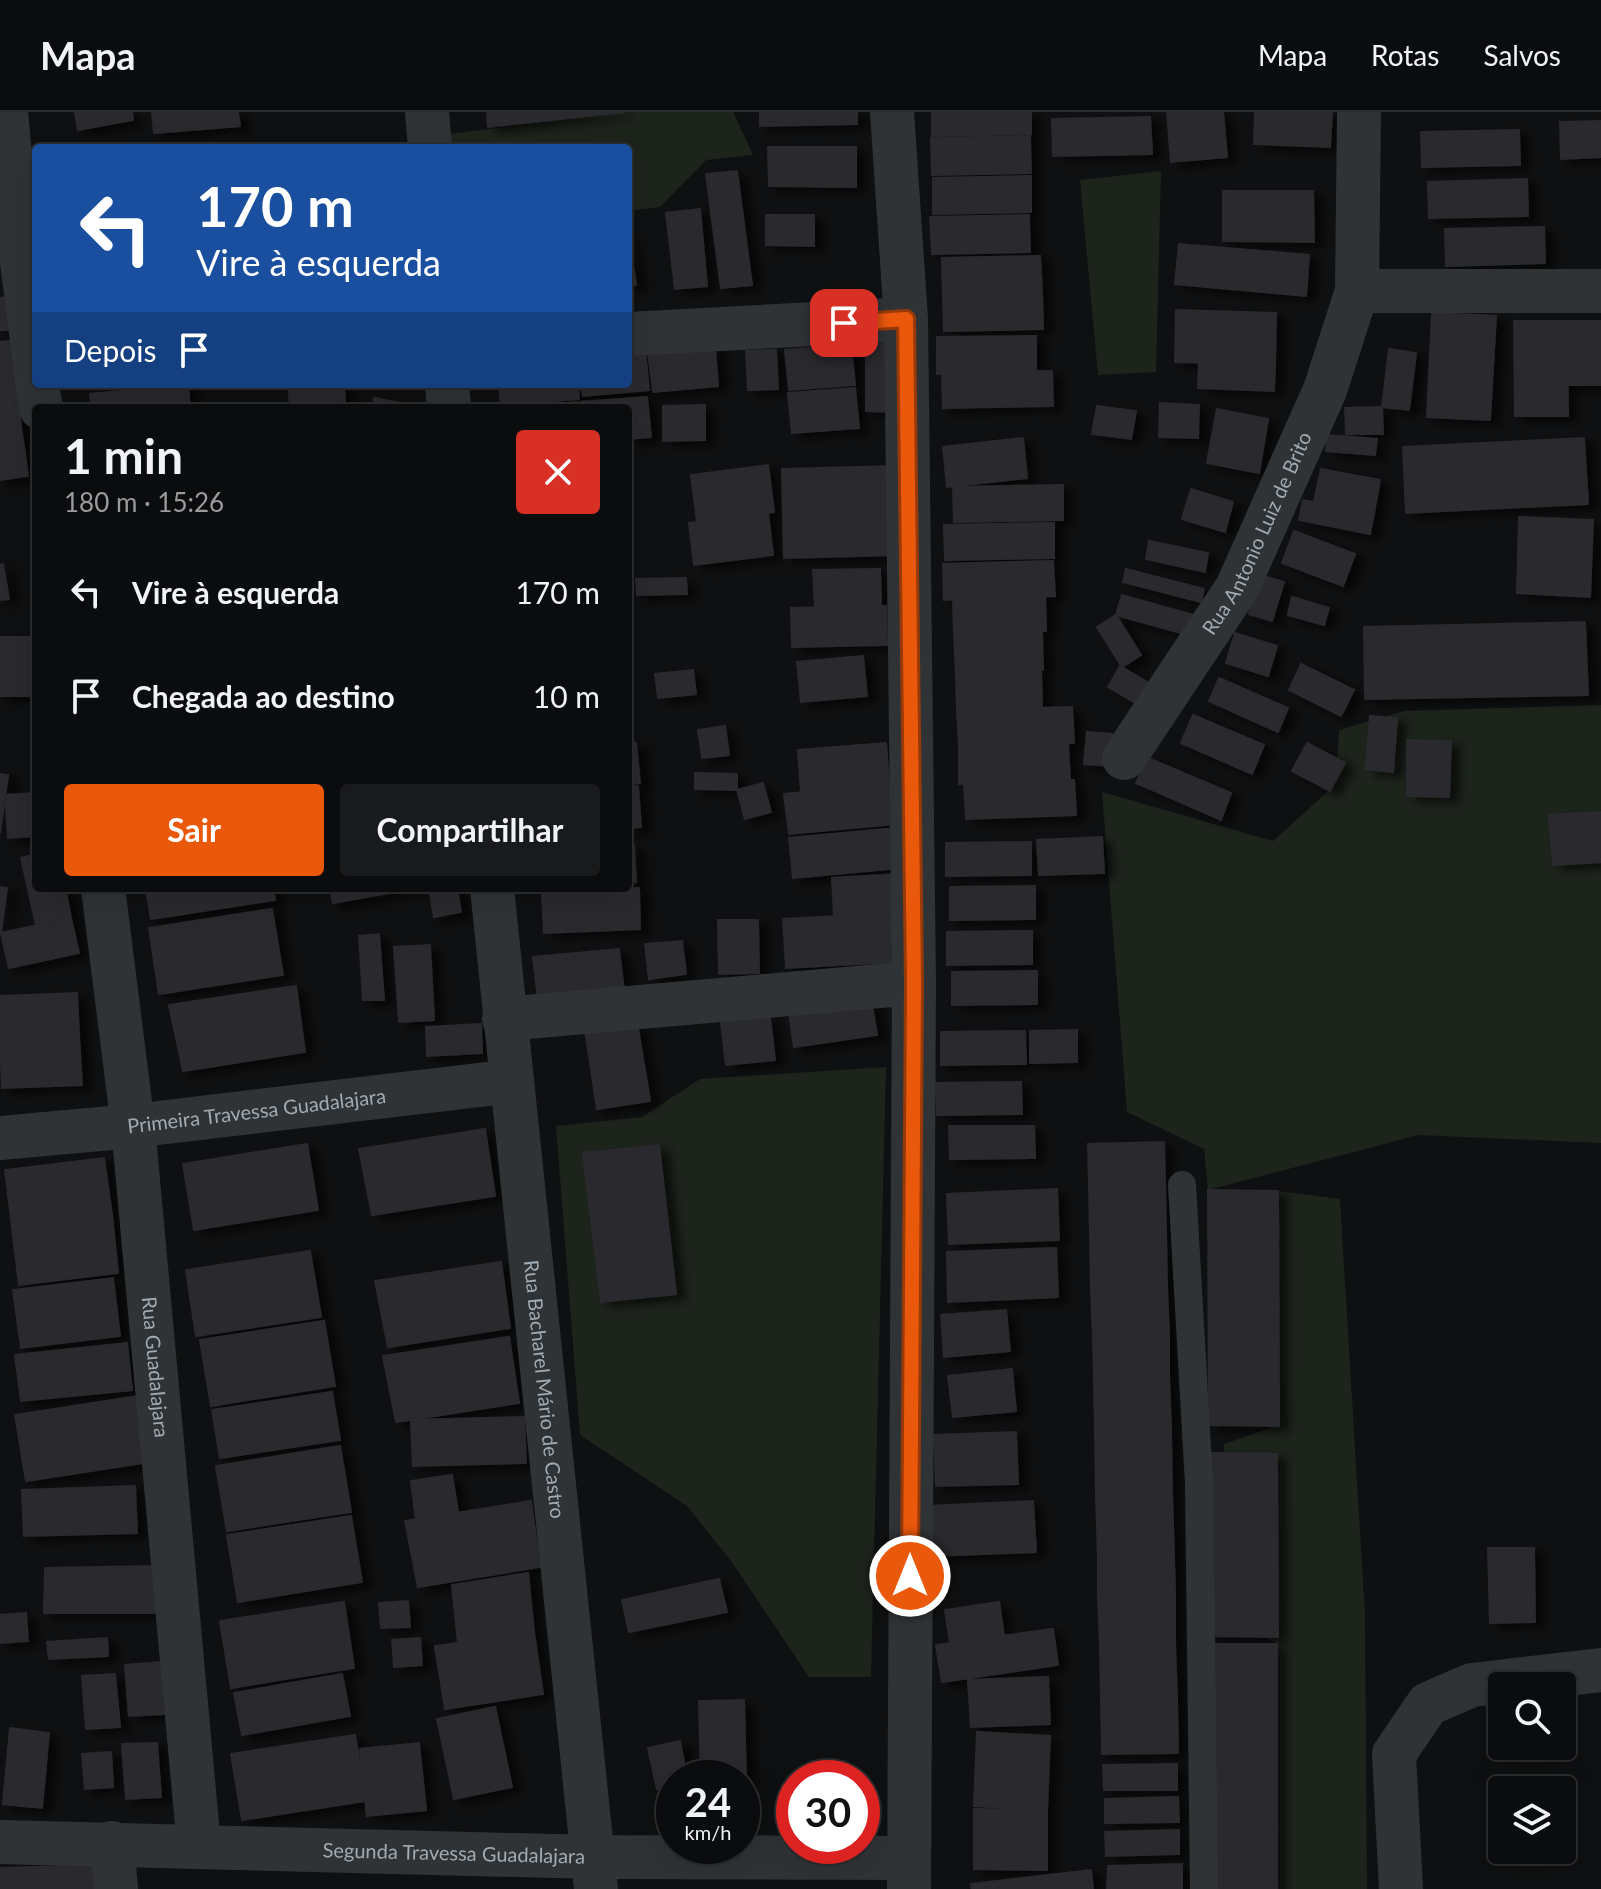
<!DOCTYPE html>
<html lang="pt">
<meta charset="utf-8">
<style>
body{margin:0;font-family:Lato,sans-serif;background:#191a1b;color:#f1f3f6;height:100vh;display:flex;flex-direction:column;font-size:30px;white-space:nowrap}
*{box-sizing:border-box;margin:0}
p{font-size:26px;color:#9a9b9d}
.icon{flex:none;width:44px;height:44px;fill:none;stroke:currentColor;stroke-width:2;stroke-linecap:round;stroke-linejoin:round}
.map{position:relative;flex:1;overflow:hidden}
.details{position:absolute;left:32px;top:292px;width:600px;height:488px;display:flex;flex-direction:column;background:#0b0c0d;border-radius:8px;box-shadow:0 8px 32px #0002,0 0 0 2px #2b2c2e}
.details>*{flex:none}
.guide{position:absolute;left:32px;top:32px;width:600px;height:244px;border-radius:8px;box-shadow:0 8px 32px #0002,0 0 0 2px #2b2c2e;background:#1a4fa0;color:#fff;overflow:hidden}
.buttons{position:absolute;left:1488px;top:1560px;display:grid;gap:16px}
.buttons a{display:grid;place-items:center;width:88px;height:88px;border-radius:8px;background:#0b0c0d;box-shadow:0 8px 32px #0002,0 0 0 2px #2b2c2e;font-size:40px}
.speed{position:absolute;left:656px;top:1648px;display:flex;gap:16px;font-size:40px;font-weight:700;text-align:center}
.speed>*{display:grid;place-content:center;width:104px;height:104px;border-radius:50%;background:#0b0c0d;box-shadow:0 8px 32px #0002,0 0 0 2px #2b2c2e;line-height:1}
.speed small{font-size:20px;font-weight:400}
.speed .limit{border:12px solid #d22;background:#fff;color:#111}
.pin{position:absolute;display:grid;place-items:center;width:68px;height:68px;color:#fff;margin:-34px;border-radius:16px;box-shadow:0 4px 12px #0006}
.me{position:absolute;width:88px;margin:-44px;rotate:0deg;stroke-linejoin:round;filter:drop-shadow(0 0 6px #0008)}
.turn{display:flex;align-items:center;gap:28px;height:168px;padding:0 32px;font-size:36px}
.turn .icon{width:104px;height:104px;stroke-width:2.5}
.turn b{display:block;font-size:56px;line-height:68px}
.then{display:flex;align-items:center;height:76px;padding:0 32px;background:#0003;gap:16px;font-size:30px}
.round{display:grid;place-items:center;flex:none;width:84px;height:84px;border-radius:8px;background:#191a1b}
.headline{display:flex;align-items:center;justify-content:space-between;height:136px;padding:0 32px}
h1{font-size:48px;font-weight:700;line-height:60px}
.cta{display:flex;gap:16px;margin-top:auto;padding:16px 32px}
.cta a{flex:1;height:92px;border-radius:8px;background:#ea580c;color:#fff;font-size:32px;font-weight:700;line-height:92px;text-align:center}
.cta a+a{background:#191a1b;color:#f1f3f6}
ul{padding:0;list-style:none}
li{display:flex;align-items:center;gap:24px;height:104px;padding:0 32px}
li div{flex:1}
li b{display:block;font-size:30px}
li em{font-style:normal}
header{display:flex;align-items:center;gap:48px;box-sizing:border-box;height:112px;padding:0 40px;background:#0b0c0d;border-bottom:2px solid #2b2c2e}
header strong{font-size:38px}
nav{display:flex;gap:44px;margin-inline-start:auto;font-size:28px}
.map>svg:first-child{display:block}
.green{fill:#1d241c}
.building{fill:#2a2b2e;stroke:#292a2d;stroke-width:2;filter:url(#shadow)}
.lines{fill:none;stroke-linecap:round;stroke-linejoin:round}
.service{stroke:#303336;stroke-width:28}
.minor{stroke:#303336;stroke-width:44}
.route-casing{stroke:#983908;stroke-width:20}
.route{stroke:#ea580c;stroke-width:14}
.labels{text-anchor:middle;stroke-width:8;stroke-linejoin:round;paint-order:stroke}
.street-label{font-size:20px;fill:#a0abb3;stroke:#0a0b0c}
</style>
<header>
<strong>Mapa</strong>
<nav><a>Mapa</a><a>Rotas</a><a>Salvos</a></nav>
</header>
<div class="map">
<svg width="1601" height="1777" viewBox="0 0 1601 1777">
<defs>
<filter id="shadow"><feDropShadow dx="9" dy="5" stdDeviation="4" flood-color="#0009"/></filter>
</defs>
<rect width="100%" height="100%" fill="#0f1011"/>
<g class="green">
<path d="M629,0H733L753,43L706,48L660,95L628,99V36H455L447,22Z"/>
<path d="M1161,59L1156,260L1098,263L1080,68Z"/>
<path d="M1601,593V1031L1419,1023L1208,1078L1204,1037L1127,1000L1102,680L1273,729L1336,672L1339,618L1404,599Z"/>
<path d="M886,955L871,1565H809L731,1449L687,1394L580,1323L556,1014L642,1005L700,967Z"/>
<path d="M1278,1079L1340,1087L1365,1503L1367,1777H1277V1532L1223,1500L1224,1332L1279,1313Z"/>
</g>
<g class="building">
<path d="M75,0H132L133,8L78,18Z"/>
<path d="M152,0H179L181,19L154,21Z"/>
<path d="M179,0H238L240,14L181,19Z"/>
<path d="M487,0H625L488,15Z"/>
<path d="M760,0H857V12L760,14Z"/>
<path d="M932,0H1031V22L932,24Z"/>
<path d="M1167,0H1223L1227,45L1171,50Z"/>
<path d="M1255,0H1332L1330,35L1254,32Z"/>
<path d="M1150,5L1152,42L1053,44L1052,7Z"/>
<path d="M1601,9V45L1561,47L1560,10Z"/>
<path d="M1519,18L1520,53L1422,55L1421,20Z"/>
<path d="M1030,24L1031,61L932,63L931,26Z"/>
<path d="M768,35H856V75L769,74Z"/>
<path d="M737,59L752,173L721,176L706,62Z"/>
<path d="M1031,64V100L933,102V66Z"/>
<path d="M1527,67L1528,104L1429,106L1428,70Z"/>
<path d="M1223,79H1313L1314,130L1223,129Z"/>
<path d="M700,97L707,174L675,177L666,101Z"/>
<path d="M766,103H814V134L766,133Z"/>
<path d="M1029,103L1030,140L932,142L930,105Z"/>
<path d="M1544,115L1545,151L1446,154L1445,117Z"/>
<path d="M628,121L636,173L628,174Z"/>
<path d="M1179,132L1309,143L1306,184L1175,172Z"/>
<path d="M1040,144L1042,181L943,183L942,146Z"/>
<path d="M1042,181L1043,217L944,219L943,183Z"/>
<path d="M7,185L9,218H0V186Z"/>
<path d="M1176,198L1276,201L1275,252L1175,250Z"/>
<path d="M1432,201L1496,204L1490,308L1427,305Z"/>
<path d="M1514,209H1567L1568,304H1515Z"/>
<path d="M1567,209H1601V273H1568Z"/>
<path d="M1036,224V260L937,262V225Z"/>
<path d="M11,229L17,279L0,281V230Z"/>
<path d="M893,231V300L866,299V232Z"/>
<path d="M851,233L855,273L789,278L785,238Z"/>
<path d="M715,234L718,274L653,280L648,239Z"/>
<path d="M1389,237L1416,241L1409,298L1382,295Z"/>
<path d="M645,238L649,278L583,284L581,272H628V240Z"/>
<path d="M776,238L778,277L748,278L746,239Z"/>
<path d="M1199,250L1275,252L1274,279L1198,276Z"/>
<path d="M1052,259L1053,294L943,296L942,261Z"/>
<path d="M288,272H344L345,290L290,293Z"/>
<path d="M499,272H578L579,287L501,293Z"/>
<path d="M188,273L190,296H92L90,282Z"/>
<path d="M855,276L859,316L792,321L788,281Z"/>
<path d="M17,279L21,315L0,317V281Z"/>
<path d="M647,285L651,325L628,327V296H581L580,290Z"/>
<path d="M374,286L406,292V296H373Z"/>
<path d="M577,290V296H515Z"/>
<path d="M1160,291L1199,293L1198,326L1159,325Z"/>
<path d="M705,293V328L663,329V294Z"/>
<path d="M1097,294L1136,299L1131,327L1092,322Z"/>
<path d="M1382,295L1383,322H1346L1345,296Z"/>
<path d="M1217,297L1268,307L1259,361L1207,351Z"/>
<path d="M21,315L28,364L0,368V317Z"/>
<path d="M1327,323L1377,327L1375,343L1326,339Z"/>
<path d="M1023,326L1027,366L947,375L943,335Z"/>
<path d="M1584,326L1588,392L1406,401L1403,335Z"/>
<path d="M768,353L774,400L697,410L691,363Z"/>
<path d="M895,354L897,443L784,446L782,357Z"/>
<path d="M1321,357L1380,368L1374,401L1314,390Z"/>
<path d="M1063,373V408L954,410L953,375Z"/>
<path d="M1191,377L1233,390L1225,420L1182,407Z"/>
<path d="M1303,388L1374,401L1370,422L1299,408Z"/>
<path d="M768,401L773,443L694,453L689,411Z"/>
<path d="M1519,405L1593,408L1590,485L1517,481Z"/>
<path d="M1054,411V446L945,448L944,413Z"/>
<path d="M1294,419L1355,442L1343,474L1282,451Z"/>
<path d="M1149,429L1208,441L1205,460L1146,447Z"/>
<path d="M1053,449L1055,484L944,488L943,452Z"/>
<path d="M3,452L9,487L0,488V453Z"/>
<path d="M880,457L881,494L815,495L813,458Z"/>
<path d="M1126,457L1204,477L1201,490L1123,470Z"/>
<path d="M1260,463L1284,470L1272,509L1249,502Z"/>
<path d="M686,466L687,482L637,483L636,467Z"/>
<path d="M1122,483L1193,503L1188,523L1116,503Z"/>
<path d="M1045,484L1046,519L954,522L953,487Z"/>
<path d="M1292,485L1329,496L1324,513L1288,503Z"/>
<path d="M886,494L887,533L792,535L791,496Z"/>
<path d="M1116,503L1141,543L1122,555L1097,515Z"/>
<path d="M1585,510L1588,583L1365,587L1364,515Z"/>
<path d="M1042,520L1043,558L956,561L954,522Z"/>
<path d="M1235,521L1277,534L1268,564L1226,551Z"/>
<rect x="0" y="525" width="36" height="59"/>
<path d="M863,544L867,584L801,590L797,550Z"/>
<path d="M1301,552L1354,578L1341,604L1289,578Z"/>
<path d="M1120,554L1149,571L1137,592L1108,575Z"/>
<path d="M693,558L696,582L658,586L655,562Z"/>
<path d="M1041,558L1042,594L957,597L956,561Z"/>
<path d="M1219,566L1288,596L1278,620L1209,589Z"/>
<path d="M1072,595L1074,631L959,635L957,598Z"/>
<path d="M1193,603L1264,633L1252,662L1181,631Z"/>
<path d="M1370,604L1397,606L1393,660L1366,657Z"/>
<path d="M725,614L729,643L702,646L698,618Z"/>
<path d="M1087,620L1112,622L1110,654L1084,652Z"/>
<path d="M1407,628L1451,629L1449,685L1407,684Z"/>
<path d="M636,631L640,671L628,672V632Z"/>
<path d="M886,631L889,672L801,680L798,638Z"/>
<path d="M1307,631L1345,651L1330,679L1292,659Z"/>
<path d="M1068,632L1070,668L959,672V635Z"/>
<path d="M1148,646L1231,681L1221,708L1136,671Z"/>
<path d="M695,661L737,662V678L695,677Z"/>
<path d="M0,662L8,663L0,721Z"/>
<path d="M1074,668L1076,703L966,707L964,672Z"/>
<path d="M763,671L771,700L745,707L737,678Z"/>
<path d="M891,672L895,712L789,722L784,682Z"/>
<path d="M638,674L641,715L628,716V675Z"/>
<path d="M36,681V724L8,726L5,683Z"/>
<path d="M1601,700V750L1553,753L1549,703Z"/>
<path d="M896,716L899,756L793,766L789,726Z"/>
<path d="M1102,725L1104,761L1039,763L1037,728Z"/>
<path d="M1031,730V763L946,764V731Z"/>
<path d="M634,734L636,770H628V735Z"/>
<path d="M36,742V776H65L71,806L36,813L21,746Z"/>
<path d="M898,762L900,801L834,804L832,766Z"/>
<path d="M1035,774V807L950,808V775Z"/>
<path d="M0,775L7,776L1,821H0Z"/>
<path d="M146,776H273L275,788L151,807Z"/>
<path d="M330,776H417L333,791Z"/>
<path d="M429,776H457L461,800L434,805Z"/>
<path d="M639,776L640,817L544,821L542,780Z"/>
<path d="M272,797L283,863L159,882L149,816Z"/>
<path d="M893,801L895,850L786,856L783,807Z"/>
<path d="M71,806L79,841L9,856L1,821Z"/>
<path d="M718,808H758L759,861L719,862Z"/>
<path d="M1032,819V852L947,853V820Z"/>
<path d="M379,822L384,888H363L359,824Z"/>
<path d="M682,829L686,862L649,867L645,832Z"/>
<path d="M430,833L434,908L399,910L394,835Z"/>
<path d="M619,837L624,879L538,888L533,845Z"/>
<path d="M1037,859V892L952,893V860Z"/>
<path d="M296,874L305,940L183,959L169,893Z"/>
<path d="M77,881L79,924L0,928V884Z"/>
<path d="M871,887L877,923L794,935L789,900Z"/>
<path d="M770,905L775,948L726,953L721,910Z"/>
<path d="M637,911L650,989L597,997L585,918Z"/>
<path d="M481,912L482,941L427,944L426,915Z"/>
<path d="M1077,918V950L1030,951V919Z"/>
<path d="M1025,919L1026,952L941,953V920Z"/>
<path d="M79,924L82,973L2,976L0,928Z"/>
<path d="M1021,970L1022,1002L937,1003L936,971Z"/>
<path d="M949,1014H1034L1035,1046L950,1047Z"/>
<path d="M485,1017L495,1084L372,1103L359,1037Z"/>
<path d="M1164,1030L1165,1069L1089,1071L1088,1032Z"/>
<path d="M307,1032L318,1098L194,1118L183,1052Z"/>
<path d="M659,1033L676,1182L601,1190L583,1041Z"/>
<path d="M104,1046L112,1103L12,1115L5,1058Z"/>
<path d="M1165,1069L1166,1121L1090,1122L1089,1071Z"/>
<path d="M1057,1077L1059,1128L949,1132L947,1082Z"/>
<path d="M1208,1078L1278,1079L1279,1314L1209,1313Z"/>
<path d="M112,1103L118,1161L19,1173L12,1115Z"/>
<path d="M1166,1121L1167,1176L1091,1178L1090,1122Z"/>
<path d="M1056,1136L1058,1185L948,1190L947,1140Z"/>
<path d="M310,1139L321,1205L196,1224L186,1158Z"/>
<path d="M501,1150L510,1216L388,1235L375,1169Z"/>
<path d="M113,1166L120,1224L21,1236L13,1178Z"/>
<path d="M1167,1176L1169,1223H1093L1091,1178Z"/>
<path d="M1006,1198L1010,1239L944,1245L941,1203Z"/>
<path d="M324,1209L335,1274L211,1294L200,1228Z"/>
<path d="M1093,1223H1169V1264L1094,1266Z"/>
<path d="M509,1225L519,1291L396,1310L383,1244Z"/>
<path d="M127,1231L132,1278L21,1289L15,1243Z"/>
<path d="M1012,1257L1016,1299L953,1305L948,1264Z"/>
<path d="M1169,1264L1171,1318L1095,1319L1094,1266Z"/>
<path d="M332,1280L340,1328L220,1346L212,1298Z"/>
<path d="M139,1284L150,1350L26,1369L15,1303Z"/>
<path d="M524,1305L526,1351L413,1354L411,1308Z"/>
<path d="M1171,1318L1172,1380L1096,1381L1095,1319Z"/>
<path d="M1016,1320L1018,1372L936,1374L934,1323Z"/>
<path d="M340,1334L351,1400L227,1419L216,1354Z"/>
<path d="M1212,1341L1277,1342L1278,1525L1212,1524Z"/>
<path d="M452,1363L458,1400L416,1407L411,1369Z"/>
<path d="M135,1374L137,1421L24,1424L22,1378Z"/>
<path d="M1172,1380L1174,1445L1098,1446L1096,1381Z"/>
<path d="M531,1389L540,1455L418,1475L405,1409Z"/>
<path d="M1033,1389L1036,1440L933,1444L930,1394Z"/>
<path d="M351,1404L362,1470L238,1490L227,1423Z"/>
<path d="M1488,1436H1534L1535,1510L1490,1511Z"/>
<path d="M1174,1445L1175,1482L1098,1484V1446Z"/>
<path d="M154,1454L161,1501H44L45,1456Z"/>
<path d="M528,1461L534,1520L458,1531L452,1473Z"/>
<path d="M719,1467L727,1500L629,1520L622,1488Z"/>
<path d="M1175,1482V1531L1100,1533L1098,1484Z"/>
<path d="M408,1489L410,1515L381,1516L379,1491Z"/>
<path d="M344,1490L354,1556L231,1576L220,1509Z"/>
<path d="M999,1490L1004,1524L950,1531L945,1498Z"/>
<path d="M26,1501L28,1529L0,1531V1503Z"/>
<path d="M1053,1517L1058,1553L942,1570L936,1533Z"/>
<path d="M534,1520L543,1582L445,1597L435,1534Z"/>
<path d="M107,1526L108,1544L49,1547L47,1530Z"/>
<path d="M420,1526L422,1553L394,1555L392,1528Z"/>
<path d="M1175,1531L1177,1587L1101,1588L1100,1533Z"/>
<path d="M1211,1532H1277V1714L1211,1715Z"/>
<path d="M161,1550L164,1602L129,1604L125,1553Z"/>
<path d="M115,1562L120,1615L86,1617L82,1564Z"/>
<path d="M342,1562L350,1604L242,1623L234,1581Z"/>
<path d="M1048,1565L1050,1612L971,1615L968,1568Z"/>
<path d="M1177,1587L1178,1641L1102,1642L1101,1588Z"/>
<path d="M744,1588L746,1669H742V1666H701L699,1589Z"/>
<path d="M495,1595L512,1675L454,1687L437,1607Z"/>
<path d="M10,1616L49,1621L42,1696L3,1692Z"/>
<path d="M977,1620L1050,1624L1047,1698L974,1694Z"/>
<path d="M355,1623L366,1689L242,1708L231,1642Z"/>
<path d="M680,1629L687,1666H674V1674L657,1677L648,1636Z"/>
<path d="M157,1631L161,1685L126,1687L122,1632Z"/>
<path d="M419,1631L426,1698L367,1704L360,1637Z"/>
<path d="M111,1640L113,1675L85,1677L82,1642Z"/>
<path d="M1177,1652V1678H1104L1103,1653Z"/>
<path d="M1178,1685L1179,1710L1105,1711V1687Z"/>
<path d="M974,1697L1047,1698V1758L974,1757Z"/>
<path d="M1277,1714V1777H1211V1715Z"/>
<path d="M1179,1718V1742L1106,1744L1105,1720Z"/>
<path d="M1182,1752V1776L1107,1777L1108,1754Z"/>
<path d="M98,1753L99,1777H0V1756Z"/>
<path d="M1091,1758L1093,1777H972L971,1772Z"/>
</g>
<g class="lines">
<path class="service" d="M1182,1073L1199,1371L1204,1777"/>
<g class="minor">
<path d="M6,0L14,87L36,260"/>
<path d="M427,0L430,36"/>
<path d="M892,0L906,207L914,871L909,1777"/>
<path d="M1357,179H1601"/>
<path d="M628,222L906,207"/>
<path d="M37,272L41,296"/>
<path d="M447,272L449,296"/>
<path id="s1" d="M1124,646L1237,476L1325,278L1357,179L1359,0"/>
<path id="s2" d="M103,776L133,1014L199,1734"/>
<path id="s3" d="M492,776L596,1777"/>
<path d="M504,907L914,871"/>
<path id="s4" d="M0,1026L133,1014L512,969"/>
<path id="s5" d="M0,1730L593,1745L908,1746"/>
<path d="M112,1731L116,1777"/>
<path d="M1401,1777L1394,1642L1428,1592L1472,1573L1601,1558"/>
</g>
</g>
<g class="lines">
<defs>
<path id="route" d="M844,211L906,207L914,871L910,1464"/>
</defs>
<use href="#route" class="route-casing"/>
<use href="#route" class="route"/>
</g>
<g class="labels">
<g class="street-label">
<text dy="7" stroke="none"><textPath href="#s1" startOffset="262">Rua Antonio Luiz de Brito</textPath></text>
<text dy="7" stroke="none"><textPath href="#s4" startOffset="258">Primeira Travessa Guadalajara</textPath></text>
<text dy="7" stroke="none"><textPath href="#s2" startOffset="482">Rua Guadalajara</textPath></text>
<text dy="7" stroke="none"><textPath href="#s3" startOffset="504">Rua Bacharel Mário de Castro</textPath></text>
<text dy="7" stroke="none"><textPath href="#s5" startOffset="454">Segunda Travessa Guadalajara</textPath></text>
</g>
</g>
</svg>
<div class="buttons">
<a><svg class="icon" aria-label="search" viewBox="0 0 24 24"><circle cx="10" cy="10" r="6"/><path d="M15 15l6 6"/></svg></a>
<a><svg class="icon" aria-label="layers" viewBox="0 0 24 24"><path d="M12 4l9 5-9 5-9-5zM3 14l9 5 9-5"/></svg></a>
</div>
<div class="speed"><div>24<small>km/h</small></div><div class="limit">30</div></div>
<div class="pin" style="left:844px;top:211px;background:#d93025"><svg class="icon" aria-label="arrive" viewBox="0 0 24 24"><path d="M6 21V4h12l-3 4 3 4H6"/></svg></div>
<svg class="me" style="left:910px;top:1464px" viewBox="-20 -20 40 40"><circle r="17" fill="#ea580c" stroke="#fff" stroke-width="3"/><path d="M0-11L8 9 0 5-8 9z" fill="#fff"/></svg>
<div class="guide">
<div class="turn"><svg class="icon" aria-label="left" viewBox="0 0 24 24"><path d="M17 20v-9H6M10 6l-5 5 5 5"/></svg><div><b>170 m</b>Vire à esquerda</div></div>
<div class="then">Depois<svg class="icon" aria-label="arrive" viewBox="0 0 24 24"><path d="M6 21V4h12l-3 4 3 4H6"/></svg></div>
</div>
<section class="details">
<div class="headline"><div><h1>1 min</h1><p>180 m · 15:26</p></div><a class="round" style="background:#d93025;color:#fff"><svg class="icon" aria-label="close" viewBox="0 0 24 24"><path d="M6 6l12 12M18 6L6 18"/></svg></a></div>
<ul>
<li><svg class="icon" aria-label="left" viewBox="0 0 24 24"><path d="M17 20v-9H6M10 6l-5 5 5 5"/></svg><div><b>Vire à esquerda</b></div><em>170 m</em></li>
<li><svg class="icon" aria-label="arrive" viewBox="0 0 24 24"><path d="M6 21V4h12l-3 4 3 4H6"/></svg><div><b>Chegada ao destino</b></div><em>10 m</em></li>
</ul>
<div class="cta"><a>Sair</a><a>Compartilhar</a></div>
</section>
</div>
